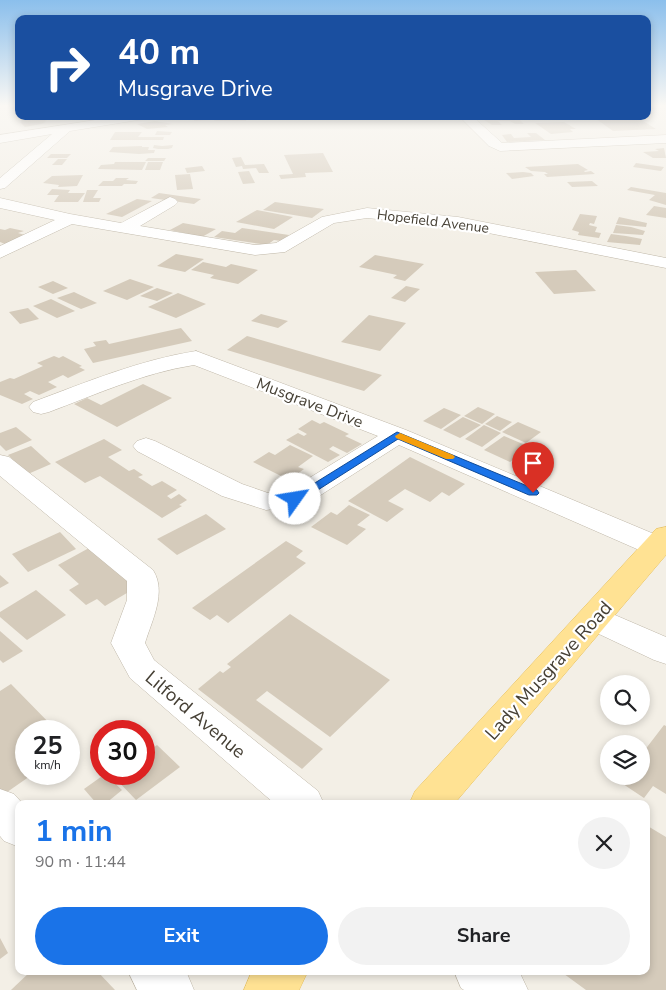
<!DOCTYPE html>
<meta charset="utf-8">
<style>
body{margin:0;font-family:"Nunito Sans",sans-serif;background:#f2f2f2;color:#202124;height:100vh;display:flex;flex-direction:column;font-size:19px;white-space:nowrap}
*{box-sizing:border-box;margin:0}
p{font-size:16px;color:#757577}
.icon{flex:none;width:28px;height:28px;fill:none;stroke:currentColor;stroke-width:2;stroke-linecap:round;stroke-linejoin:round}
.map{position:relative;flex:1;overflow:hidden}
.side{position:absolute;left:15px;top:800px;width:635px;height:175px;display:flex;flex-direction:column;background:#fff;border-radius:10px;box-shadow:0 2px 8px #0003}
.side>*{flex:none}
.banner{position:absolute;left:15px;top:15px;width:636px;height:105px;border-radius:10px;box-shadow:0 2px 8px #0003;background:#1a4fa0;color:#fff;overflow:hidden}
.controls{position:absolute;left:600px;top:675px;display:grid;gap:10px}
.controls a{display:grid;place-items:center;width:50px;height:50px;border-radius:50%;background:#fff;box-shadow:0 2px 8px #0003;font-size:25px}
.speed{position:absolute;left:15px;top:720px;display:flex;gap:10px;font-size:25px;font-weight:700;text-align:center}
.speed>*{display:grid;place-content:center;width:65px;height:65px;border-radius:50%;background:#fff;box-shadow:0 2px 8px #0003;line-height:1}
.speed small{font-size:12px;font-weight:400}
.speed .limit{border:8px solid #d22;background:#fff;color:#111}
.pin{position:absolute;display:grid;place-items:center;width:42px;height:42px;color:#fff;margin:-51px -21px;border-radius:50% 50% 50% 0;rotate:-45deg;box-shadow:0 0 5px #0007}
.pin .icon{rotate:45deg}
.me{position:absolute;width:55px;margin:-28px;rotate:58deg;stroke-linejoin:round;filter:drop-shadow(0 0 4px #0008)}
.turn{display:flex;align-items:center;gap:18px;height:105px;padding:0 20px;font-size:22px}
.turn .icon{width:65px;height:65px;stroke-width:2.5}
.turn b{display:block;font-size:35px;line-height:42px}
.round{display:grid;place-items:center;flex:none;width:52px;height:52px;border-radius:26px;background:#f2f2f2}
.overview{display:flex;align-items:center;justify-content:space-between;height:85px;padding:0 20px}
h1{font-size:30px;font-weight:700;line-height:38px;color:#1a73e8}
.primary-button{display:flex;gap:10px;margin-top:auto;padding:10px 20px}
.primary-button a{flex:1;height:58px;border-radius:30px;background:#1a73e8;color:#fff;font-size:20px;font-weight:700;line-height:58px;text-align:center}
.primary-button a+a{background:#f2f2f2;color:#202124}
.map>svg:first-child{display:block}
.building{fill:#d5cbbb}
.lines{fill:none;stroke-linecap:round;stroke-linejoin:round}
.minor-casing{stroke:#bfb7a8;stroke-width:1}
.major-casing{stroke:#e7c160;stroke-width:1}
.minor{fill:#fff;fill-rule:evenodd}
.major{fill:#ffe293;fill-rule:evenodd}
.route{fill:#1a73e8;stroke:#114b97}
.slow{fill:#f59e0b}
.labels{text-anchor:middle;stroke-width:4.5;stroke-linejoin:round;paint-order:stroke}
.far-street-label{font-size:14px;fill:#464035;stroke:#fff}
.street-label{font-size:16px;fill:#464035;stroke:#fff}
.near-street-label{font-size:19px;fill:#464035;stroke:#fff}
</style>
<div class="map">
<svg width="666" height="990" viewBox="0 0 666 990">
<rect width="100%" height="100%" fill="#f3efe6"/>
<g class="building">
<path d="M195,116H207V118H214L213,120L194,121Z"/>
<path d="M216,116H234L247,118L246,121H214Z"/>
<path d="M592,116H635L656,129L613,131Z"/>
<path d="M517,117L524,124H515L510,121H498L502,125H492L481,118Z"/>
<path d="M39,118L47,121L43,122L46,123L25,127L20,122L22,121L19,119Z"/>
<path d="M155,121L173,124L165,125L168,127L147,129L137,124Z"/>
<path d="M564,122L576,129H570L573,132L551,134L535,123Z"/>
<path d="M157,131L172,132L170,135H155Z"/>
<path d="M115,132H142L138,137H164L163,140H110Z"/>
<path d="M527,133H536L545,140L507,142L502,135L511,134L514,138L531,137Z"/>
<path d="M154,145L162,146L173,145L172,148L168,149H158L153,148Z"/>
<path d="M142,146V147H149L148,150H155L154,153L139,154L109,152L113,147Z"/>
<path d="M664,148L666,158H653L643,152L659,151L655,149Z"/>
<path d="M323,153L333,172L305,173L306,177L281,179L279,175L293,174L284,155Z"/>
<path d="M51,154H71L67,158H47Z"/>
<path d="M241,157L245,165L264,164L269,173H259L256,168L243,169L242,166L236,167L232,158Z"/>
<path d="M148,158H166L164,161H145Z"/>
<path d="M58,159H67L62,165H52Z"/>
<path d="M115,162H146L142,170L98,169L101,165L114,164Z"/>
<path d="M148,162H163L160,170H145Z"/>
<path d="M636,163L664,167L661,171L633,167Z"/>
<path d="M578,164L588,170L584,171L585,172L591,171L595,174L547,177L544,174H548L545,172L531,171L525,167Z"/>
<path d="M202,166L205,171L187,173L185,168Z"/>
<path d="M249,171L255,183L243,184L238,172Z"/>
<path d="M523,172L531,173L534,176L512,179L506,173Z"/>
<path d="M190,174L193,189L177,190L175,175Z"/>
<path d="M83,175L77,186L58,187L59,185L43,183L52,176Z"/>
<path d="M116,178H129L126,180L138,181L136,184H124L122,186H98L103,181H113Z"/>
<path d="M592,181L598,186L572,187L567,182Z"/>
<path d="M631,187L666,193V205L649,200L655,195L627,190Z"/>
<path d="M52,189L70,190L68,193H85L78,202H54L59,195H47Z"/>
<path d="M87,190H98L93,198H101L99,202H83Z"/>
<path d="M159,193L201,199L194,204L151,198Z"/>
<path d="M137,199L152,201L122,217L106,214Z"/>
<path d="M275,202L324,209L312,218L263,210Z"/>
<path d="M654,206L666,208V218L646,215Z"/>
<path d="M257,210L293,217L274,229L236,222Z"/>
<path d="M580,214L597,216L594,224L590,223L589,225L597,227L595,232L601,233L599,238L578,235L579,232L572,230Z"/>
<path d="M619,217L647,223L646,227L616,224Z"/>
<path d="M183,223L216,229L202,237L170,230Z"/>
<path d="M616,225L631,227L645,231L643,235L613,233Z"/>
<path d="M10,228L24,231L18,233L25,235L5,244L0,242V229L5,230Z"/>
<path d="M242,228L289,235L281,241L274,240L267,245L214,237L222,231L235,233Z"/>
<path d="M611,234L626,236L642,239L640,245L607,242Z"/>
<path d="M176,254L204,259L185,272L157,266Z"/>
<path d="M375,255L424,264L405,281L393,278L397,275L359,267Z"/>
<path d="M203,262L226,267L231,264L258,270L238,284L210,278L214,275L191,270Z"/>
<path d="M576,270L596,291L554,294L535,272Z"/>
<path d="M130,279L154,287L127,300L103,291Z"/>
<path d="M53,281L68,288L53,294L38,287Z"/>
<path d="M406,286L420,289L405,302L391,298Z"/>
<path d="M157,288L173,293L157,301L140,296Z"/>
<path d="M74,292L97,303L81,309L57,298Z"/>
<path d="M178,293L206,304L176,318L148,307Z"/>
<path d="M51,299L75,311L57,318L33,306Z"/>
<path d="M28,308L39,319L20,324L9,312Z"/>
<path d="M261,314L288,321L278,328L251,321Z"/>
<path d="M369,315L406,323L380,351L341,342Z"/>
<path d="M181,328L192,341L93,363L84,349L96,346L93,342L106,340L109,344Z"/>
<path d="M247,336L382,375L364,391L227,350Z"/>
<path d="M54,356L59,358L63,356L82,366L79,367L85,370L68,378L63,375L48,382L57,387L39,395L30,391L24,394L33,399L22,404L0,395V382L10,378L14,379L43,366L37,363Z"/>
<path d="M143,384L172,398L117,427L74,404L87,398L101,405Z"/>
<path d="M478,407L495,414L482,424L464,416Z"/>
<path d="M444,408L461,415L441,429L423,421Z"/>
<path d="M497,416L512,422L500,431L485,424Z"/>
<path d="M463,417L481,425L460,438L443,430Z"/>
<path d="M312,420L320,424L324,422L349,434L345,436L362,444L347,453L333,446L329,449L340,455L328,462L286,440L298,433L304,436L307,434L298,429Z"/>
<path d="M518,422L541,432L526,443L502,432Z"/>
<path d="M484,425L501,433L482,447L465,439Z"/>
<path d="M16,427L32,440L6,451L0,445V433Z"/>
<path d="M504,436L530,447L510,462L484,450Z"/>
<path d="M104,439L122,450L108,457L129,471L134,469L143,475L138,477L152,486L162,481L177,490L167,496L171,499L179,494L187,500L179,505L182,506L162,518L100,476L85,483L55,462Z"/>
<path d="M290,445L313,456L298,467L304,469L289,480L253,462L269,452L275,455Z"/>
<path d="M31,446L51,464L28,474L8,455Z"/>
<path d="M410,457L465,484L449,496L442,492L430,502L405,489L388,501L404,509L387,522L348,501Z"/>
<path d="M349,505L370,515L357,525L366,529L347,545L311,527L331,512L337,515Z"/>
<path d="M206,514L226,529L177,555L157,539Z"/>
<path d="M60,532L76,549L28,572L12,554Z"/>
<path d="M286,541L303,551L296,557L306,563L228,623L217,615L210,620L192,608Z"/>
<path d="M89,548L137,587L105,606L97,599L86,605L69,590L79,584L58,565Z"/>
<path d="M0,575L9,583L0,588Z"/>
<path d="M36,590L66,615L27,640L0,617V612Z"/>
<path d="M290,614L390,680L330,737L267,691L256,700L323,749L302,769L198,689L220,671L223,673L231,667L227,664Z"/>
<path d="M0,631L23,651L3,663L0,660Z"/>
<path d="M11,684L57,731H26V774H33L0,797V691Z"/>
<path d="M664,725L666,726V794L653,786L644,798L620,782L625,776H641V755Z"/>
<path d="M157,745L180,767L136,800L114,777L118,774H144V755Z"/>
<path d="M105,774L122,790L105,804H97L84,789Z"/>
<path d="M646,825L666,837V990H586L560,971H646Z"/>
<path d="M0,938L8,953L0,959Z"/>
<path d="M31,971H97L115,990H11Z"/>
</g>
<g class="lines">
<defs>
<g id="minor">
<path d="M121,116H150L144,119L70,131L5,188L0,189V178L52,134L0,143V135Z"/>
<path d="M459,116H472L502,143L666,135V143L500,151L489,146Z"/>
<path d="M170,197L175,199L178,202L175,205L140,226L255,245L276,243L322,217L367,208L458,217L666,258V268L458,227L367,218L334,223L285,252L255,255L72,224L0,258V246L55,220L0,208V198L70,214L121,223Z"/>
<path d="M196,351L406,430L666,539V553L656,556L646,553L399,445L305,505L266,510L222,496L137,451L133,446L137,441L146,438L155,441L242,484L268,493L288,491L378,436L194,365C143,373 97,394 49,412L41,414L33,412L29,407L33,402C87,382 139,360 196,351Z"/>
<path d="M0,455L9,457L153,570C167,592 152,620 145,643L154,660L318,791L324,804H275L130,678L111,643L127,600V581L0,476Z"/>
<path d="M594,606L666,637V664L654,660L582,626L578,618L582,610Z"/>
<path d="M0,789L14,794L23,804H19V847L4,841L0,836Z"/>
<path d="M128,971H186L194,990H137Z"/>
<path d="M454,971H519L528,990H464L461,988Z"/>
</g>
<g id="major">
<path d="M666,527V555L454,804H409L415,791L656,529Z"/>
<path d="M252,971H308L299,990H244Z"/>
</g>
</defs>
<use href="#minor" class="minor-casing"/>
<use href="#major" class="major-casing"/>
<use href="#minor" class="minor"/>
<use href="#major" class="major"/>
</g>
<linearGradient id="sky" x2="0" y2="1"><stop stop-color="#8bbfec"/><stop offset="0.43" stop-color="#faf8f4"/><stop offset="1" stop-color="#faf8f4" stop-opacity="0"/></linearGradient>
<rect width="666" height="246" fill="url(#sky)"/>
<path class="route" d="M397,432L537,490L539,493L537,495H529L398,439L299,502H291L289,499Z"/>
<path class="slow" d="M400,433L453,455L455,457L453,459H446L396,438L395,436Z"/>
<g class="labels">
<g class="far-street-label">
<text transform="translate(433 221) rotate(7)" y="5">Hopefield Avenue</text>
</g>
<g class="street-label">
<text transform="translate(310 402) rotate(21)" y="6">Musgrave Drive</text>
</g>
<g class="near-street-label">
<text transform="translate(548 670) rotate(-48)" y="7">Lady Musgrave Road</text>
<text transform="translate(196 714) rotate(40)" y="7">Lilford Avenue</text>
</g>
</g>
</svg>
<div class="controls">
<a><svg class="icon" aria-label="search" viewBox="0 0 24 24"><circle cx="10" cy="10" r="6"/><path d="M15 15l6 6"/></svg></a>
<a><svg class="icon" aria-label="layers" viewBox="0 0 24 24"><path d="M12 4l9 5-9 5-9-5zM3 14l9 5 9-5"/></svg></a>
</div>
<div class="speed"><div>25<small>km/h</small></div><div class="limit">30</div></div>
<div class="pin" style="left:533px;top:493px;background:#d93025"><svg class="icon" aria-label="arrive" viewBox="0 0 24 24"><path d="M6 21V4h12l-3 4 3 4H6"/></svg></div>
<svg class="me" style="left:295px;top:499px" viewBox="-20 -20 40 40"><circle r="19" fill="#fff"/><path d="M0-13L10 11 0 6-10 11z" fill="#1a73e8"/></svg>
<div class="banner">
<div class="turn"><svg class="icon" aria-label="right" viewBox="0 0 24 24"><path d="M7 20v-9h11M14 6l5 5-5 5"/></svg><div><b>40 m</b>Musgrave Drive</div></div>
</div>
<section class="side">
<div class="overview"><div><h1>1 min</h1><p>90 m · 11:44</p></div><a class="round"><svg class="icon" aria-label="close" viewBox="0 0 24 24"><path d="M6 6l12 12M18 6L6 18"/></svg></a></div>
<div class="primary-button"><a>Exit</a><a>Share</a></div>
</section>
</div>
